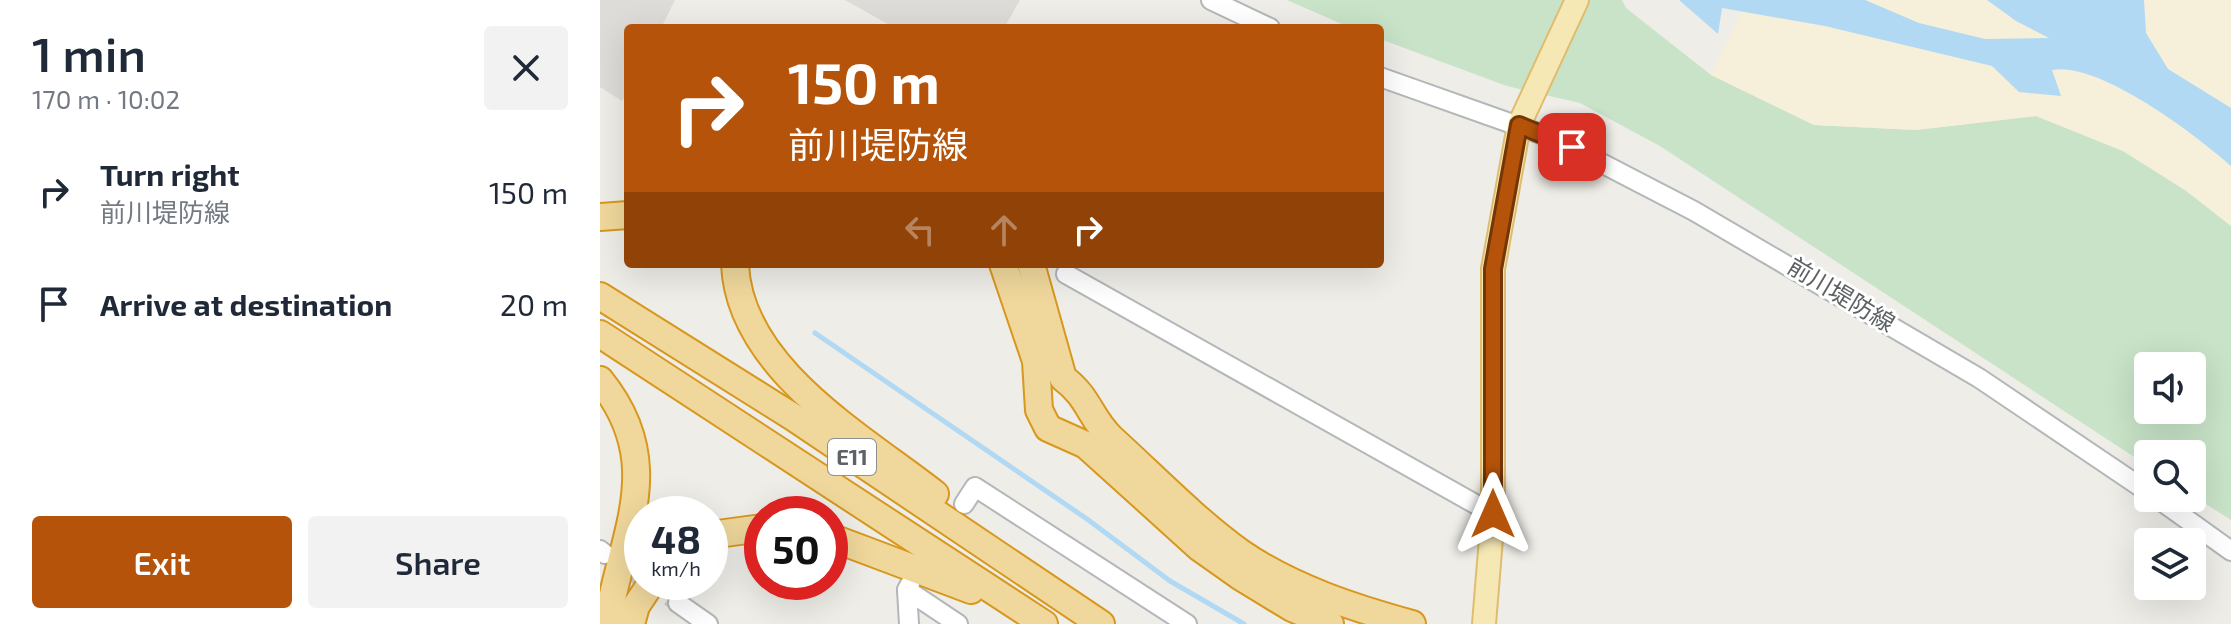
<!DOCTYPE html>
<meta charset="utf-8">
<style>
body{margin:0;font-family:"Exo 2","Noto Sans JP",sans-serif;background:#f2f2f3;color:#1f2937;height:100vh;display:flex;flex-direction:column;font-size:30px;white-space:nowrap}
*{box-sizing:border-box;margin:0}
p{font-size:26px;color:#747a83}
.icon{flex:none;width:44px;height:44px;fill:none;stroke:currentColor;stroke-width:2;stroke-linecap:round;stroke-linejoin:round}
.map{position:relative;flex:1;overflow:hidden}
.panel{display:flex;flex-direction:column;background:#fff;width:600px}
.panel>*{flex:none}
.banner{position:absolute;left:24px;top:24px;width:760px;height:244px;border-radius:8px;box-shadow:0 8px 32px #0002;background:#b45309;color:#fff;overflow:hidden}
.tools{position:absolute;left:1534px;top:352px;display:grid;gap:16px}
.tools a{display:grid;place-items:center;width:72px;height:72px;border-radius:8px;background:#fff;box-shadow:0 8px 32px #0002;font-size:40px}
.speed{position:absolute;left:24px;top:496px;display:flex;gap:16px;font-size:40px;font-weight:700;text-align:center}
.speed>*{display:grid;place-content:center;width:104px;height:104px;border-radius:50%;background:#fff;box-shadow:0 8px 32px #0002;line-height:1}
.speed small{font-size:20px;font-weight:400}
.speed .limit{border:12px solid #d22;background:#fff;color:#111}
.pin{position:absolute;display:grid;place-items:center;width:68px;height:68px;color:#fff;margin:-34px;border-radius:16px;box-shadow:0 4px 12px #0006}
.me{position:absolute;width:88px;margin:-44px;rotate:0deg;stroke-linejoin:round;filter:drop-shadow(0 0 6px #0008)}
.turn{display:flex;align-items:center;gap:28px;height:168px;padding:0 32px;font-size:36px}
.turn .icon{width:104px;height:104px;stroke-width:2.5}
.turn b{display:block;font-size:56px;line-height:68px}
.lanes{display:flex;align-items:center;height:76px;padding:0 32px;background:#0003;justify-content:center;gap:40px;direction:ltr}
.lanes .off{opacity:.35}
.round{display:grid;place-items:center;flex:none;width:84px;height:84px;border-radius:8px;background:#f2f2f3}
.overview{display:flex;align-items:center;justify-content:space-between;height:136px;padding:0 32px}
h1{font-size:48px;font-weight:600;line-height:60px}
.primary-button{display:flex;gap:16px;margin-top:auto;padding:16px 32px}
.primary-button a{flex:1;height:92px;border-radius:8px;background:#b45309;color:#fff;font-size:32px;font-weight:600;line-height:92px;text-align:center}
.primary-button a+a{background:#f2f2f3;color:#1f2937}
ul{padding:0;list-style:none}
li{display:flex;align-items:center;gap:24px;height:112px;padding:0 32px}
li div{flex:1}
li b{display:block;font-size:30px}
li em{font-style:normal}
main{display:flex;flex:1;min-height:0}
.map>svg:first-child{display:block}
.industrial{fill:#dedcd9}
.green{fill:#c8e3c7;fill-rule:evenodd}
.sand{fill:#f6efda}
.water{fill:#b1d9f4}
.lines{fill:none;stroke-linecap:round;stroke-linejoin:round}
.stream{stroke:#b1d9f4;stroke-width:5}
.minor-tunnel{stroke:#cacac6;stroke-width:18;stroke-dasharray:18 9;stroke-linecap:butt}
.minor-casing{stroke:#b4b7ba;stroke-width:22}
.major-casing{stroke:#e0bc6e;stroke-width:26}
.highway-casing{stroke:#d8971d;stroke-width:30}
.minor{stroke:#fff;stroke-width:18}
.major{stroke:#f5e8b5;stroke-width:22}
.highway{stroke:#f0d89c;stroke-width:26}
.route-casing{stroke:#753606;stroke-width:20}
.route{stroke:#b45309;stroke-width:14}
.labels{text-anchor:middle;stroke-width:6;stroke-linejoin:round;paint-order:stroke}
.shield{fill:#fff;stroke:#8e9193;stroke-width:2}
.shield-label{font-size:22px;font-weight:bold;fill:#5e6265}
.street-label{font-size:24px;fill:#5e6265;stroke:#fff}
</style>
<main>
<section class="panel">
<div class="overview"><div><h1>1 min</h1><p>170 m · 10:02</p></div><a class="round"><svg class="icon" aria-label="close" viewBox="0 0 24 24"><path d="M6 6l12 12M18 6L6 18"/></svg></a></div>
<ul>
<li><svg class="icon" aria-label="right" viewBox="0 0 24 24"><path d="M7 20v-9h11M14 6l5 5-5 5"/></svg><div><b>Turn right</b><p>前川堤防線</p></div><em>150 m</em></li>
<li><svg class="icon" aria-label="arrive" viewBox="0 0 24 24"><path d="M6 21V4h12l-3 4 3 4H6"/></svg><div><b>Arrive at destination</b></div><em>20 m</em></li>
</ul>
<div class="primary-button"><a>Exit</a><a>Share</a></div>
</section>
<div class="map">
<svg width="1631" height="624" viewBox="0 0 1631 624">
<rect width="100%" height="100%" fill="#eeede7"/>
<g class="industrial">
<path d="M0,0H75L61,28H28V90L22,101L0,87Z"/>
<path d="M245,0H420L404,28H295Z"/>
</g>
<path class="green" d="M687,0H1022L1026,8L1111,75L1214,125L1316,130L1436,116L1523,151L1586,191L1631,226V520L1592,495V454H1548V466L1060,146L980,103L907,86L780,39V28H751ZM1548,366H1592V410H1548Z"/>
<path class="sand" d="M1148,0H1631V226L1586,190L1523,151L1436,116L1316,130L1214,125L1111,75Z"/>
<path class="water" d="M1079,0H1265L1319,23L1385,39L1449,38L1416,21L1387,0H1544L1546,33L1568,69L1631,108V166C1596,135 1499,61 1452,70L1461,96L1419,92L1392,66L1225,26L1122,8L1118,34Z"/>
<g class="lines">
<path class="stream" d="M215,333L487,519L570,581L644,624"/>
<g class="minor-tunnel">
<path d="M11,558L42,579"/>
<path d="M47,582L78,603"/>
</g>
<defs>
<g id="minor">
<path d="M611,0L670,28"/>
<path d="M780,77L955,139L1094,211L1379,378L1548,492"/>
<path d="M466,274L893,514"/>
<path d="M1557,498L1631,551"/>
<path d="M364,504L375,487L587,624"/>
<path d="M0,550L5,554"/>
<path d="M307,590L358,624"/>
<path d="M78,603L108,624"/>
<path d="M309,624L307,590L310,584"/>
</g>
<path id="major" d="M884,624L893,514V269L919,125L977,0"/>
<g id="highway">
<path d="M0,217L28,215"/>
<path d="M135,264C139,368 261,436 335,494"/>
<path d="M403,264L436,361L439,410L448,428L486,445L600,548L641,577L692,608L730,624"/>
<path d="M431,264L463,378C489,397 490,418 511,438C553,476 595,520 641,553C692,588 754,608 812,624"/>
<path d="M0,296L193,417L501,624"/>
<path d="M0,334L444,624"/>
<path d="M0,380C68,464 22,532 7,624"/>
<path d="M110,535L162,528"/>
<path d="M230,537L371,590"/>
<path d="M31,624L36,606L52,582"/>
</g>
</defs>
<use href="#minor" class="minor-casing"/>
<use href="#major" class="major-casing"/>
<use href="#highway" class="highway-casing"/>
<use href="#minor" class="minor"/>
<use href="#major" class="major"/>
<use href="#highway" class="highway"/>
</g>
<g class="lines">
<defs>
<path id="route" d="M893,514V269L919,125L972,147"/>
</defs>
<use href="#route" class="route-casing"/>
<use href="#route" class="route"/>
</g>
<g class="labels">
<rect class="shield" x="228" y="439" width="48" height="36" rx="6"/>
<g class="shield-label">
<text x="252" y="465">E11</text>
</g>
<g class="street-label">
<text transform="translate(1241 295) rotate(31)" y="8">前川堤防線</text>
</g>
</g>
</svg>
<div class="tools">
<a><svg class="icon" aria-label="sound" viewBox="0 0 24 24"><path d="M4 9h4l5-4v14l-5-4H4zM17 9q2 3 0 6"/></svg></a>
<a><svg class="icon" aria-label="search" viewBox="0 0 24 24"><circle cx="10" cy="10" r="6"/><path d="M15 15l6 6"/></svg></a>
<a><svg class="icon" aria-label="layers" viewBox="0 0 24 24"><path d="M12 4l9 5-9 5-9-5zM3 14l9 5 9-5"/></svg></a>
</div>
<div class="speed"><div>48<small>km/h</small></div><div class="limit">50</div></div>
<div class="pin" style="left:972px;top:147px;background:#d93025"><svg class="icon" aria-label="arrive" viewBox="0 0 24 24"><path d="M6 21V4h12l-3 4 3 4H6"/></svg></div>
<svg class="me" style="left:893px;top:514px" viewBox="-20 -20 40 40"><path d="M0-17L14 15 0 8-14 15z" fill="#b45309" stroke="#fff" stroke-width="4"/></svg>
<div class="banner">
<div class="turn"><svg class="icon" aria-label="right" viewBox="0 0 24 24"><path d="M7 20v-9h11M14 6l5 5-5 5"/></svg><div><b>150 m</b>前川堤防線</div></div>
<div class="lanes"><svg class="icon off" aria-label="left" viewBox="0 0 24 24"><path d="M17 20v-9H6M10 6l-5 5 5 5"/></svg><svg class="icon off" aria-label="ahead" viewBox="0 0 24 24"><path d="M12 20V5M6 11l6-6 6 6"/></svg><svg class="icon" aria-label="right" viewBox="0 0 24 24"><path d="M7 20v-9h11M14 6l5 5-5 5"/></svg></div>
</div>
</div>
</main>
